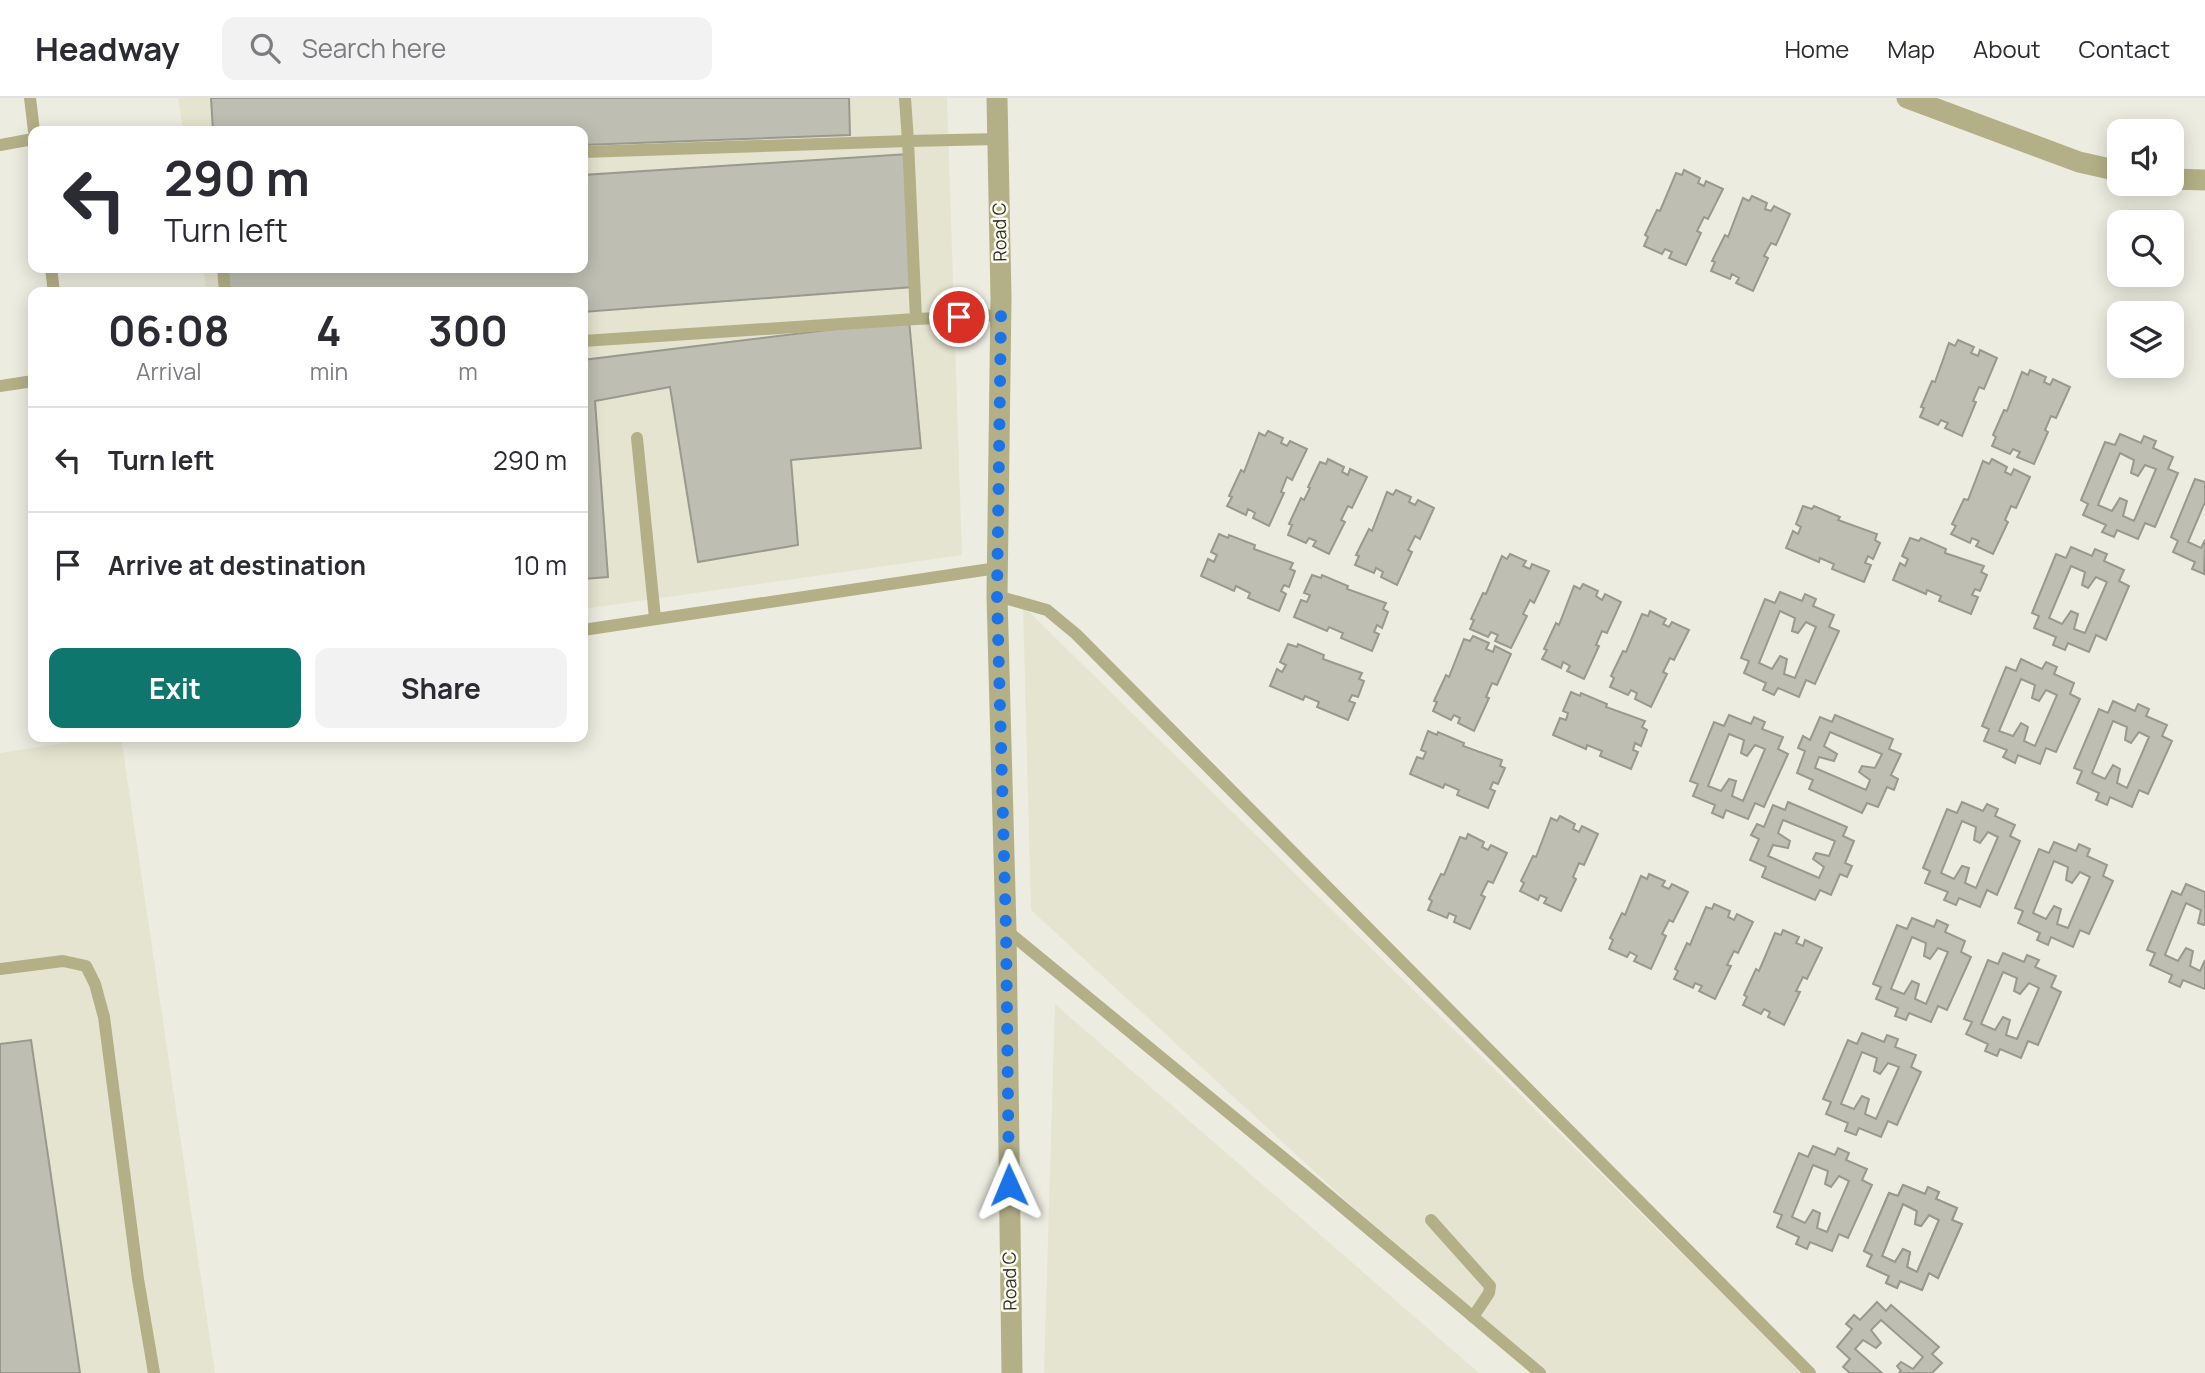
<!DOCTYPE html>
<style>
body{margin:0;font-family:Manrope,sans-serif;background:#f2f2f3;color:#2b2b33;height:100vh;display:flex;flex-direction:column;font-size:26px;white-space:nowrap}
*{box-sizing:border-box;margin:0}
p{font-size:23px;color:#7c7c81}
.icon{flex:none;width:38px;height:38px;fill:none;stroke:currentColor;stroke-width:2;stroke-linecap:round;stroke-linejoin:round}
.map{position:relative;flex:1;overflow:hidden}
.details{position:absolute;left:28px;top:189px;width:560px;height:455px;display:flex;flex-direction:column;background:#fff;border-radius:14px;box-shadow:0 4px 18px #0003}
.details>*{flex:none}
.banner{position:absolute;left:28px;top:28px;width:560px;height:147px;border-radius:14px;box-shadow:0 4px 18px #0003;background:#fff;color:#2b2b33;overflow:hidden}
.controls{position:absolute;left:2107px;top:21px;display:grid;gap:14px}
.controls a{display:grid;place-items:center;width:77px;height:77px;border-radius:14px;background:#fff;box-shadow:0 4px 18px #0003;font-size:35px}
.pin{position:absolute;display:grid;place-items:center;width:60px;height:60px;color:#fff;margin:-30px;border:4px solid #fff;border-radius:50%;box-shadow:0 2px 7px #0007}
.me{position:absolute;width:77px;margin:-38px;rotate:359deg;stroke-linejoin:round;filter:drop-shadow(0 0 5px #0008)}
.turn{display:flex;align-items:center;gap:24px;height:147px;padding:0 21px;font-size:32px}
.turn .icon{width:91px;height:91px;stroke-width:2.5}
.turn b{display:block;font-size:49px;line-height:60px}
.eta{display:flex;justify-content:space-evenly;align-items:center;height:119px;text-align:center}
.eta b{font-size:42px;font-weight:700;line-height:49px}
.action{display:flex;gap:14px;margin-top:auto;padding:14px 21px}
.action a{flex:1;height:80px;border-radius:14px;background:#0f766e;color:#fff;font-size:28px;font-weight:700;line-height:80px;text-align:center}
.action a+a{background:#f2f2f3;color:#2b2b33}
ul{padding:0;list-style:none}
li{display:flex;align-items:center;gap:21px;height:105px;padding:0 21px;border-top:2px solid #e1e1e2}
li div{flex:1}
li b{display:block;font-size:26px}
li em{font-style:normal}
header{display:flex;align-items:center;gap:42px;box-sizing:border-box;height:98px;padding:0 35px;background:#fff;border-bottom:2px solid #e1e1e2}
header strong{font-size:33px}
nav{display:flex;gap:38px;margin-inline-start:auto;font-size:24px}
.search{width:490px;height:63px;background:#f2f2f3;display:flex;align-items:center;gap:18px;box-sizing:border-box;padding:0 24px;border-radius:14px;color:#7c7c81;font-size:26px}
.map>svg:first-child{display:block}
.built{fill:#e5e4d0}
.building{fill:#bfbeb2;stroke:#9a998e;stroke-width:2;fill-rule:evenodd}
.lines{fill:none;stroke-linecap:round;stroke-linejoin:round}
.lane{stroke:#b3b087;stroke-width:12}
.street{stroke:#b3b087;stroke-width:21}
.route{stroke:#1a73e8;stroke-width:12;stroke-dasharray:0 21.6}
.labels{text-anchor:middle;stroke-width:5;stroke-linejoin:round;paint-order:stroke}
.street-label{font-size:18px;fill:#2f2e2a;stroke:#fafaed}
</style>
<header>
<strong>Headway</strong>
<div class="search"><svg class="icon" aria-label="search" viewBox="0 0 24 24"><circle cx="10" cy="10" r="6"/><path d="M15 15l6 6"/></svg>Search here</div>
<nav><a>Home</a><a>Map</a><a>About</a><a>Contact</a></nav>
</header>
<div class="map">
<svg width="2205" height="1275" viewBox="0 0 2205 1275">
<rect width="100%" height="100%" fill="#edece0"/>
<g class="built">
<path d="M178,0H947L962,457L583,511V194H207L203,170H583V33H183Z"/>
<path d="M1023,508L1803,1275H1533L1031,812Z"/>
<path d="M103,639H121L215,1275H0V655Z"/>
<path d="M1055,906L1479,1275H1044Z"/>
</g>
<g class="building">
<path d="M211,0H849L850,37L583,47V33H213Z"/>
<path d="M908,56L913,189L583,214V194H227L225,170H583V77Z"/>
<path d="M1684,72L1700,80L1698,85L1704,88L1706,83L1723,91L1708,121L1704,119L1697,133L1701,135L1686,167L1669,160L1672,154L1665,151L1662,156L1644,148L1648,139L1645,137L1657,112L1660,113L1676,75L1682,77Z"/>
<path d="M1752,98L1767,105L1765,111L1771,113L1774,108L1790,116L1776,147L1771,145L1764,158L1768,160L1753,193L1736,185L1739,180L1732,176L1730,181L1711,173L1715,164L1712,163L1725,137L1728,139L1743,100L1749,103Z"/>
<path d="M909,222L921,350L791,362L798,447L698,464L670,289L595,303L608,479L583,481V262Z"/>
<path d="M1958,242L1974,249L1971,255L1978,258L1980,252L1997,260L1984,291L1979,289L1973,303L1976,304L1962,338L1945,330L1948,325L1941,322L1938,327L1920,319L1924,310L1921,309L1932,283L1935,284L1949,245L1955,248Z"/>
<path d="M2030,272L2046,279L2044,284L2050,287L2053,281L2070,289L2056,320L2051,318L2045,332L2048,334L2034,366L2017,359L2020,354L2013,351L2010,356L1992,348L1996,339L1993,337L2004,312L2007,313L2022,274L2028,277Z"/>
<path d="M1268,333L1283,340L1281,345L1287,348L1290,343L1307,351L1292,382L1287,379L1281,394L1284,395L1269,428L1253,420L1255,415L1248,411L1246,417L1227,408L1232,399L1229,398L1241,372L1244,374L1259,335L1265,338Z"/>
<path d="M2120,336L2141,345L2144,338L2156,343L2153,350L2173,359L2168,371L2178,375L2155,429L2145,425L2138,441L2117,432L2114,439L2102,434L2106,427L2083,417L2088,406L2081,402L2105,344L2115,347ZM2120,355L2134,362L2131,375L2138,378L2145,367L2156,371L2134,423L2123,418L2127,403L2120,400L2112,413L2098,407Z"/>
<path d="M1328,361L1344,369L1342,374L1348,377L1350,371L1367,379L1352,410L1348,408L1341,422L1345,424L1329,456L1313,448L1316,443L1309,440L1306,445L1288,437L1292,427L1289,426L1301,400L1304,402L1310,390L1308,389L1320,364L1326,366Z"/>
<path d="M1992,361L2007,369L2005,374L2011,377L2014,371L2030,379L2016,410L2011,408L2005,422L2008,424L1993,456L1976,448L1979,443L1972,440L1970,445L1951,436L1956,428L1952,426L1964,401L1968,402L1983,363L1989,366Z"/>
<path d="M2195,381L2205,384V404L2188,444L2201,450L2205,442L2204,476L2192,471L2195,464L2173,454L2178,443L2171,439Z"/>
<path d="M1396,392L1411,399L1409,404L1415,407L1418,402L1434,410L1420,441L1415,438L1408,452L1412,454L1397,487L1381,479L1383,474L1376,470L1374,475L1355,467L1359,458L1356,457L1369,431L1372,433L1387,394L1393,397Z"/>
<path d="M1803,408L1812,411L1814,408L1840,419L1838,422L1877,436L1875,442L1880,445L1873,461L1868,458L1865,465L1871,467L1864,484L1832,471L1834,466L1820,460L1819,464L1786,450L1793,433L1798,436L1801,429L1796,426Z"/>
<path d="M1219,436L1228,440L1229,437L1255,447L1254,451L1293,465L1290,471L1295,473L1289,489L1284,487L1281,493L1286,496L1279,513L1248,500L1250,495L1236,488L1234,493L1201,478L1208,461L1214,464L1217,457L1211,454Z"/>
<path d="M1910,440L1919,443L1921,440L1946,451L1945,455L1984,468L1981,474L1987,477L1980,493L1975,491L1972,497L1978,499L1971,516L1939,503L1941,498L1927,492L1926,496L1893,482L1900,465L1905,468L1908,461L1902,458Z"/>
<path d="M2071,449L2092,458L2095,451L2107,456L2104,463L2124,472L2119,483L2129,488L2106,542L2096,537L2089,554L2068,545L2065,552L2053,547L2056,539L2034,530L2039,518L2032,515L2056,456L2066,460ZM2071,468L2085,474L2082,487L2088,490L2096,479L2107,484L2085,535L2074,531L2078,516L2071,513L2062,526L2049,520Z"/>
<path d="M1510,456L1526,463L1523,468L1530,471L1532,466L1549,473L1534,505L1530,502L1523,516L1527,518L1511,550L1495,543L1498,537L1491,534L1488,539L1470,531L1474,522L1471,521L1483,495L1486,496L1502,458L1507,461Z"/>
<path d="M1312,477L1321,480L1322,477L1348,488L1347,491L1386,505L1383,511L1388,514L1382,530L1377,527L1374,534L1379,536L1372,553L1341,540L1343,535L1329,529L1327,533L1294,519L1301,502L1307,504L1310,497L1304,495Z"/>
<path d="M1583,486L1598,493L1596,498L1602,502L1605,496L1621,504L1607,535L1602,533L1596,547L1599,548L1584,581L1567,573L1570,568L1563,564L1561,570L1542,561L1547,552L1544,551L1556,525L1559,527L1574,488L1580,491Z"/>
<path d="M1780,494L1802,503L1805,496L1816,501L1813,508L1834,517L1829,529L1839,533L1815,586L1806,582L1799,599L1778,590L1774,597L1763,592L1766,585L1744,575L1749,563L1741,560L1765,501L1775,505ZM1780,513L1795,520L1792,533L1798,535L1806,524L1816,529L1795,580L1784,576L1787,561L1780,558L1772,571L1759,565Z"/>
<path d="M1650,513L1666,521L1663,526L1669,529L1672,524L1689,532L1674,562L1670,560L1663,574L1667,576L1651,609L1635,601L1637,595L1631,592L1628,597L1610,589L1614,580L1611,578L1623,553L1626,554L1642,516L1648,518Z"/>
<path d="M1473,538L1489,545L1486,551L1493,554L1495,548L1511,556L1497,587L1492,585L1486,599L1489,600L1474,633L1458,625L1460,620L1454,617L1451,622L1433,613L1437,604L1434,603L1446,577L1449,579L1464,541L1470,543Z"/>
<path d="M1288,546L1297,549L1298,546L1324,557L1323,561L1362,575L1359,581L1364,583L1358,599L1352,597L1349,603L1355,605L1348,622L1317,609L1319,604L1305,598L1303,602L1270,588L1277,571L1282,574L1286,567L1280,564Z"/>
<path d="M2021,561L2042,571L2046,564L2057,569L2054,576L2074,585L2070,596L2080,601L2056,654L2046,650L2040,666L2018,657L2015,665L2003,659L2007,652L1984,643L1989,631L1982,628L2006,569L2016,573ZM2021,581L2035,587L2032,600L2039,603L2046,592L2057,597L2035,648L2024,643L2028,629L2021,625L2013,638L1999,633Z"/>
<path d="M1571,594L1580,598L1581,595L1607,606L1606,609L1645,623L1642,629L1647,632L1641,648L1635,645L1633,652L1638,654L1631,671L1600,658L1602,653L1587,647L1586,651L1553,637L1560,620L1566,622L1568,615L1563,613Z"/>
<path d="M2113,603L2135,613L2138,606L2149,611L2146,618L2167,627L2162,638L2172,643L2148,696L2139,692L2132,709L2110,699L2107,707L2096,702L2099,695L2077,685L2082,673L2074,670L2099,611L2108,615ZM2113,623L2127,629L2125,642L2131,645L2139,634L2149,639L2127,690L2117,685L2120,671L2113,667L2105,681L2092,675Z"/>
<path d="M1729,617L1751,626L1754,619L1765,624L1762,631L1783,639L1778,651L1788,656L1764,709L1755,705L1748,721L1726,712L1723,720L1712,715L1715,707L1693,698L1698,686L1690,683L1714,624L1724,628ZM1729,636L1744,642L1741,655L1747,658L1755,647L1765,651L1743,703L1732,698L1736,683L1729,681L1721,693L1708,688Z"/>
<path d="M1835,617L1893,641L1889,651L1901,656L1891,677L1898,681L1894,692L1887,689L1878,709L1867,705L1862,715L1809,691L1813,682L1797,675L1805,653L1798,650L1803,638L1810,642L1820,619L1832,624ZM1830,634L1882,656L1875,670L1862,668L1859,674L1870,682L1866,692L1815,670L1819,659L1834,663L1837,656L1824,648Z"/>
<path d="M1428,633L1437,637L1438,634L1464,645L1463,648L1502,662L1500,668L1505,670L1498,686L1493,684L1490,691L1495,693L1488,710L1457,697L1459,692L1445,686L1443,690L1410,676L1417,659L1423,661L1426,654L1421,652Z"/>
<path d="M1788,704L1847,729L1843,738L1854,743L1845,765L1852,768L1847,779L1840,776L1831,797L1820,792L1815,802L1762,779L1766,769L1750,762L1759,741L1751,737L1757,726L1764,729L1773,707L1785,712ZM1783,722L1835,743L1829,758L1816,755L1813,761L1824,769L1819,780L1768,758L1773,747L1788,750L1790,743L1778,735Z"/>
<path d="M1962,704L1983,713L1987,706L1998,711L1995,718L2015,727L2010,738L2020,743L1997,797L1987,792L1980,809L1959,800L1956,807L1944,802L1948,794L1925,785L1930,773L1923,770L1947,711L1957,715ZM1962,723L1976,729L1974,742L1980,745L1988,734L1998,739L1976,790L1965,785L1969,770L1962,768L1954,781L1941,775Z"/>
<path d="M1560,718L1575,726L1573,731L1579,734L1582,728L1598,736L1584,767L1579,765L1573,779L1576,781L1561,813L1544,805L1547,800L1540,797L1538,802L1520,793L1524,785L1521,783L1533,758L1536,759L1551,720L1557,723Z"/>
<path d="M1468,736L1484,744L1482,749L1488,752L1491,747L1507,755L1493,785L1488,783L1481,797L1485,799L1470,831L1454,824L1456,818L1449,815L1447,820L1428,812L1432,803L1429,801L1441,776L1444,777L1460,739L1466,741Z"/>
<path d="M2054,744L2076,753L2079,746L2090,751L2087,758L2107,767L2103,778L2113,783L2089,836L2080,832L2073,849L2051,839L2048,847L2037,842L2040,835L2018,825L2023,813L2015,810L2039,751L2049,755ZM2054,763L2068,769L2066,782L2072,785L2080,774L2090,779L2068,830L2057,826L2061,811L2054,808L2046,821L2033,815Z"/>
<path d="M1649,776L1665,783L1662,788L1669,791L1672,786L1688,794L1673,824L1669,822L1662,836L1666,838L1651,871L1634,863L1637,858L1630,854L1627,859L1609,851L1613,842L1610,840L1622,815L1625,817L1641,778L1647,781Z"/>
<path d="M2186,786L2205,794V825L2204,827L2198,825L2201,812L2186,805L2165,857L2178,863L2186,850L2193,853L2190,868L2200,873L2205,862V891L2183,882L2180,889L2169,884L2172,877L2150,867L2155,855L2147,852L2172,793L2181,797Z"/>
<path d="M1714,806L1730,813L1728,819L1734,822L1737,816L1753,824L1738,855L1734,853L1727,867L1731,868L1715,901L1699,893L1702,888L1695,885L1693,890L1674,881L1678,873L1675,871L1687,845L1690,847L1706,809L1712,811Z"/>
<path d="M1912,820L1934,829L1937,822L1948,827L1945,834L1965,843L1961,854L1971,859L1947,912L1938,908L1931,924L1909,915L1906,922L1895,918L1898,910L1876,901L1881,889L1873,886L1897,827L1907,831ZM1912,839L1926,845L1924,858L1930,861L1938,850L1948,854L1926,906L1915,901L1919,886L1912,883L1904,896L1891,891Z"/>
<path d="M1783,832L1799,839L1796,845L1803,848L1805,842L1822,850L1807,881L1803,879L1796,893L1800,894L1784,927L1768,919L1770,914L1764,911L1761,916L1743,907L1747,899L1744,897L1756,871L1759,873L1775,835L1781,837Z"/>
<path d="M2003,855L2024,864L2027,857L2039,862L2035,869L2056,878L2051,889L2061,894L2038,947L2028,943L2021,960L2000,951L1997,958L1985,953L1988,946L1966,936L1972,924L1964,921L1988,862L1998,866ZM2003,874L2017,880L2014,893L2020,896L2029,885L2039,890L2017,941L2006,937L2010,922L2003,919L1995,932L1981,926Z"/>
<path d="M1862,935L1884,944L1887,937L1898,941L1895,949L1916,957L1911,969L1921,974L1897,1027L1888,1023L1881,1039L1859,1030L1856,1037L1845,1033L1848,1025L1826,1016L1831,1004L1823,1001L1848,942L1857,946ZM1862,954L1877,960L1874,973L1880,976L1888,965L1899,969L1876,1021L1865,1016L1869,1001L1862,998L1854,1011L1841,1006Z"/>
<path d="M31,942L80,1275H0V946Z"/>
<path d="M1813,1048L1835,1057L1838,1050L1849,1055L1846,1062L1867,1071L1862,1082L1872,1087L1848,1140L1839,1136L1832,1153L1810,1144L1807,1151L1796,1146L1799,1139L1777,1129L1782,1117L1774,1114L1799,1055L1808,1059ZM1813,1067L1828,1073L1825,1086L1831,1089L1839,1078L1849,1083L1827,1134L1817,1130L1820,1115L1813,1112L1805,1125L1792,1119Z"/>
<path d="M1903,1087L1925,1096L1928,1089L1939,1094L1936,1101L1957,1110L1952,1122L1962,1126L1938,1180L1929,1175L1922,1192L1900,1183L1897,1190L1886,1185L1889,1178L1867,1168L1872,1157L1864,1153L1889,1095L1898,1098ZM1903,1106L1917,1113L1915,1126L1921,1128L1929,1117L1939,1122L1917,1174L1907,1169L1910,1154L1903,1151L1895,1164L1882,1158Z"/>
<path d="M1903,1087L1925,1096L1928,1089L1939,1094L1936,1101L1957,1110L1952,1122L1962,1126L1938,1180L1929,1175L1922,1192L1900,1183L1897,1190L1886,1185L1889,1178L1867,1168L1872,1157L1864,1153L1889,1095L1898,1098ZM1903,1106L1917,1113L1915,1126L1921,1128L1929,1117L1939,1122L1917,1174L1907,1169L1910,1154L1903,1151L1895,1164L1882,1158Z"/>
<path d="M1877,1204L1886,1213L1891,1207L1939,1249L1932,1256L1942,1265L1932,1275H1899L1901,1273L1897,1268L1901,1264L1913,1271L1923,1259L1881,1222L1871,1232L1881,1245L1876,1250L1863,1242L1855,1251L1882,1275H1850L1843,1269L1850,1261L1837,1249L1852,1231L1846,1226L1854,1217L1860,1222Z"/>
</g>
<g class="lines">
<g class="lane">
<path d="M30,0L34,33"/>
<path d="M0,47L33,41"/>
<path d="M583,54L908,43L905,0"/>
<path d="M51,170L54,194"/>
<path d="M223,170L225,194"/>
<path d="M916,221L1001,217"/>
<path d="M583,243L916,221L908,43L998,41"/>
<path d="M0,288L33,283"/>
<path d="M637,340L655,520"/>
<path d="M997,498L1047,512L1076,536L1810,1275"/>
<path d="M583,532L997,470"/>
<path d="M1006,832L1308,1080L1540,1275"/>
<path d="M0,871L63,863L86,868L95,886L104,919L138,1181L154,1275"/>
<path d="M1431,1122L1490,1188L1489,1195L1473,1219"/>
</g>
<g class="street">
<path d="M997,0L1001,200L997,498L1006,832L1012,1275"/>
<path d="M1907,0L2079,64L2119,73"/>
<path d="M2172,81L2205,82"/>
</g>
</g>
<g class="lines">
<path class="route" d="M959,219L1001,217L997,498L1006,832L1009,1087"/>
</g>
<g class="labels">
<g class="street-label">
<text transform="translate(1000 134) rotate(-91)" y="6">Road C</text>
<text transform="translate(1010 1183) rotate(-91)" y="6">Road C</text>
</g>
</g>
</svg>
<div class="controls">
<a><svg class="icon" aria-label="sound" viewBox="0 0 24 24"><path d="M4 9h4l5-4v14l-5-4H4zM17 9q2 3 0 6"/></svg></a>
<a><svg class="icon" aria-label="search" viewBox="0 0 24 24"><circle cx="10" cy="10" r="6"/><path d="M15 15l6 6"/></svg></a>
<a><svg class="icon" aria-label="layers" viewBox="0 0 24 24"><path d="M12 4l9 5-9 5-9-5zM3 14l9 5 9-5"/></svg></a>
</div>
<div class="pin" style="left:959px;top:219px;background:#d93025"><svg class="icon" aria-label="arrive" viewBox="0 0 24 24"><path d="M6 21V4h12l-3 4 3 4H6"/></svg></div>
<svg class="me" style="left:1009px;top:1087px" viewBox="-20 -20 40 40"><path d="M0-17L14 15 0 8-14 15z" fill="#1a73e8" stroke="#fff" stroke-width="4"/></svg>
<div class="banner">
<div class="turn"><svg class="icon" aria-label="left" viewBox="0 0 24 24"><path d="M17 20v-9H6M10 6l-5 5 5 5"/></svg><div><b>290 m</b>Turn left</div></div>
</div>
<section class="details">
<div class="eta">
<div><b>06:08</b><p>Arrival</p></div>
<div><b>4</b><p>min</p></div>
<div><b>300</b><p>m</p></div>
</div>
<ul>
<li><svg class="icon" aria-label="left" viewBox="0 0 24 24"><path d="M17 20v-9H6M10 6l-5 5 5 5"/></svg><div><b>Turn left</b></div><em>290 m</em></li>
<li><svg class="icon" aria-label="arrive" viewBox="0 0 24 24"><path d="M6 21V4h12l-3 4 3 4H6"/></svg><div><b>Arrive at destination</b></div><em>10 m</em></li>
</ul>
<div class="action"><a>Exit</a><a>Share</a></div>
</section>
</div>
